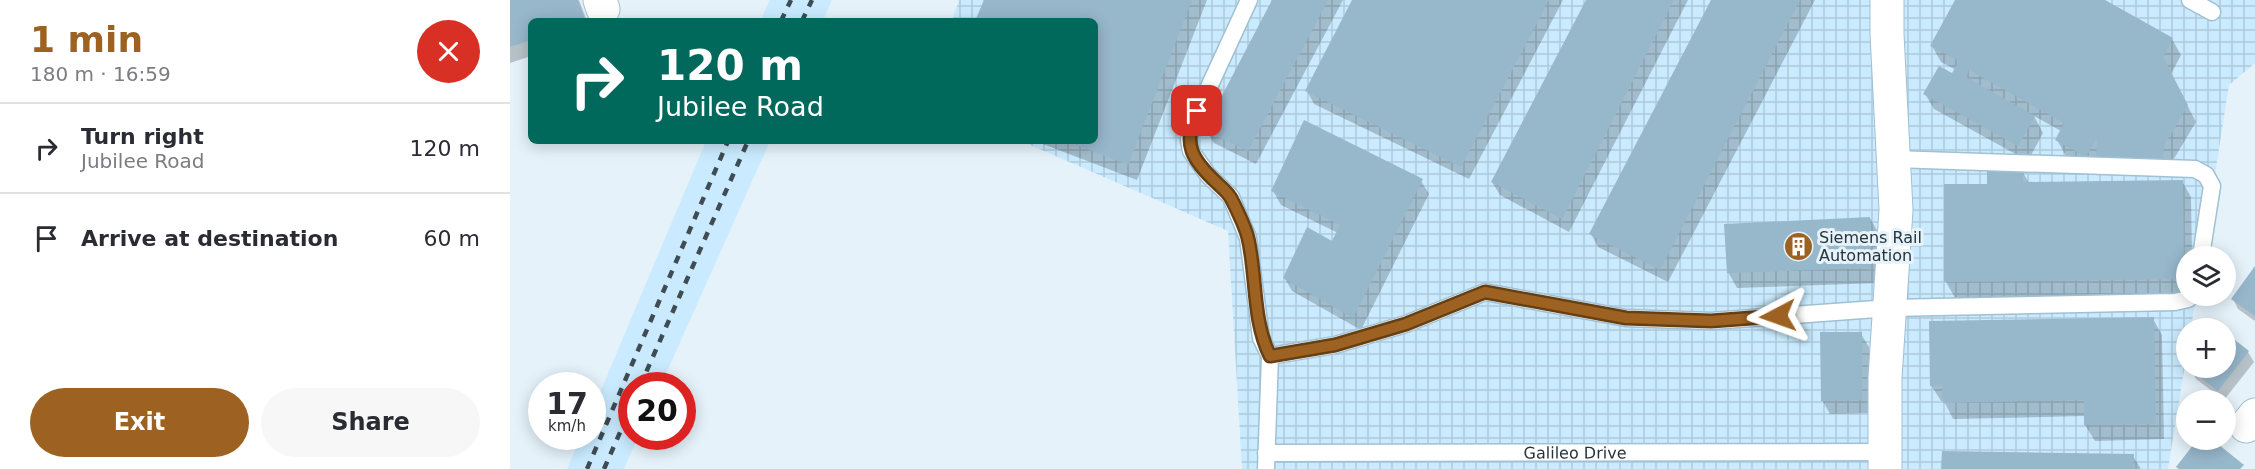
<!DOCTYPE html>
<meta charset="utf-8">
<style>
body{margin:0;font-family:"DejaVu Sans",sans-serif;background:#f7f7f7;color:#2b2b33;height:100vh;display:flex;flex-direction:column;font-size:22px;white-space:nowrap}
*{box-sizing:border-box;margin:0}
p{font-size:20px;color:#7c7c81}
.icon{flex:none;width:33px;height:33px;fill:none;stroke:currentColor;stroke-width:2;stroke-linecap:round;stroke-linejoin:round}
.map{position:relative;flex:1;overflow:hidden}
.sheet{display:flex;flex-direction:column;background:#fff;width:510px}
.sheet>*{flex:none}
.banner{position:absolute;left:18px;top:18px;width:570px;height:126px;border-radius:9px;box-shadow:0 3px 15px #0003;background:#00695c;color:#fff;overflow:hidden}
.tools{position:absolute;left:1666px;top:246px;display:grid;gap:12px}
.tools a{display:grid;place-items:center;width:60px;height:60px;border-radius:50%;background:#fff;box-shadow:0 3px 15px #0003;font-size:30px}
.speed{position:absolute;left:18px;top:372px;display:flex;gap:12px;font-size:30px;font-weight:700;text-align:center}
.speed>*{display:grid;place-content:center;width:78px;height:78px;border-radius:50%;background:#fff;box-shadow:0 3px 15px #0003;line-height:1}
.speed small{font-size:15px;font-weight:400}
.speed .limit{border:9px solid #d22;background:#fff;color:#111}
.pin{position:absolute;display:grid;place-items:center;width:51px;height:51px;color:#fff;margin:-26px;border-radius:12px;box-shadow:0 3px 9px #0006}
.me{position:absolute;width:66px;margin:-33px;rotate:266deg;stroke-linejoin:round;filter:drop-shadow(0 0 4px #0008)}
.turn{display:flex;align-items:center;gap:21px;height:126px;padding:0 30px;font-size:27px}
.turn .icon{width:78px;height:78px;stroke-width:2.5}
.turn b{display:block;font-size:42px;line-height:51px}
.round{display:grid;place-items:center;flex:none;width:63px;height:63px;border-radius:32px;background:#f7f7f7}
.summary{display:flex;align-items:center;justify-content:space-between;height:102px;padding:0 30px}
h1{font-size:36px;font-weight:700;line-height:45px;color:#9d6221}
.button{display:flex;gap:12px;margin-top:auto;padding:12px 30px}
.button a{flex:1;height:69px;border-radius:36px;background:#9d6221;color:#fff;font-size:24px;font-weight:700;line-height:69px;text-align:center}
.button a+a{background:#f7f7f7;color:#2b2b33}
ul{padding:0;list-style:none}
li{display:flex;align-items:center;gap:18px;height:90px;padding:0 30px;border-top:2px solid #e1e1e2}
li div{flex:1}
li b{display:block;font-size:22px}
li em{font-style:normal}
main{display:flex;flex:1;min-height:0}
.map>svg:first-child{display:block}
.built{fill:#caebff}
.industrial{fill:url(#industrial-grid)}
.shadow{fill:#0003}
.building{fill:#97b7cb}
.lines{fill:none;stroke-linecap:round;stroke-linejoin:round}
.lane-casing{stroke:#a0c0d4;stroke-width:19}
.street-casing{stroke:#a0c0d4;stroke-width:35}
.lane{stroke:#fff;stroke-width:16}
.street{stroke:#fff;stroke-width:33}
.rail{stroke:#3f4c54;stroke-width:4.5;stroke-dasharray:8 8;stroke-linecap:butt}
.route-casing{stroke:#664015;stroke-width:15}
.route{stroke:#9d6221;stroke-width:10}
.labels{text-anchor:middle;stroke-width:6;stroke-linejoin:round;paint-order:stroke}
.poi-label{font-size:16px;fill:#27343c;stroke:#e5f2fa;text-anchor:start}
.street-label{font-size:16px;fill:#27343c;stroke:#e5f2fa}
</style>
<main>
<section class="sheet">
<div class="summary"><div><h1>1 min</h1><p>180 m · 16:59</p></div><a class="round" style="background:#d93025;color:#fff"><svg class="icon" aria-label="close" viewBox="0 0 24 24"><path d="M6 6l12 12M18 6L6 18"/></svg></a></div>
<ul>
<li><svg class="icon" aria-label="right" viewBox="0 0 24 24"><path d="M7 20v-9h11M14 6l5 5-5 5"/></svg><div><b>Turn right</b><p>Jubilee Road</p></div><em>120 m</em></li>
<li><svg class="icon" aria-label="arrive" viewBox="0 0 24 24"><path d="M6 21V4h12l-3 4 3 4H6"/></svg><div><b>Arrive at destination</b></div><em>60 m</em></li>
</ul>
<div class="button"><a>Exit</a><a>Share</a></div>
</section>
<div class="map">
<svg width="1745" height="469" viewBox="0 0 1745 469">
<defs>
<pattern id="industrial-grid" width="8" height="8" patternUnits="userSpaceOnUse" patternTransform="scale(1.5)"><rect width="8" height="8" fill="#caebff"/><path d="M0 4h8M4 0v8" fill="none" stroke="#aecadb"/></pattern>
</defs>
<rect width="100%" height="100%" fill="#e5f2fa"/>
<g class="built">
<path d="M260,0H322L313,21H250Z"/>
<path d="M196,141H260L151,385L122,386V436L128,437L114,469H57L71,437L82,436L83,409Z"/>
</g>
<path class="industrial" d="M449,0H1745V63L1719,85L1692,256H1677V296H1686L1681,328H1677V352L1658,469H732L718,231L511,141H585V21H442Z"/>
<g class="shadow">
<path d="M2,0H69L77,21H21V56L0,63V1Z"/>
<path d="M475,0H697L627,180L525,141H585V21H467Z"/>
<path d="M764,0H833L746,164L704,143L696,130Z"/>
<path d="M844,0H1053L959,179L804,104L797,91Z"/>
<path d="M1078,0H1178L1059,232L990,195L982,182Z"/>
<path d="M1203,0H1305L1158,282L1088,247L1081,234Z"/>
<path d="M1447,0H1591L1662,39L1671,55L1661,74L1686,122L1662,162V177L1596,175L1590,164L1585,172L1556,156L1547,140L1551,131L1524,116L1533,133L1518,161L1424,109L1415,94L1443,75L1446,70L1431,62L1422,46Z"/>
<path d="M1512,171L1519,183L1672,181L1681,197L1682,256H1677V295L1445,298L1436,282Z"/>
<path d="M911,181L919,194L851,330L782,291L774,277L823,243L828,233L771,205L763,191Z"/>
<path d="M1360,218L1369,234L1370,283L1227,288L1218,272Z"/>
<path d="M1745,269V321L1728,309L1723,299Z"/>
<path d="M1643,319L1652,335L1654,439L1585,441L1575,425V416L1443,419L1434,401H1431L1421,385Z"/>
<path d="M1351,334L1359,347V413L1320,414L1312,400Z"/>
<path d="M1716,335L1738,352L1744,362L1714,400L1686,379L1680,369L1716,368Z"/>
<path d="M1623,456L1631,469H1433Z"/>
</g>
<g class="building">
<path d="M0,0H68L75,20L21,21V40L0,47Z"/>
<path d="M474,0H682L618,165L556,141H585V21H465Z"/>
<path d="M762,0H818L738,151L694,130Z"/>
<path d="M842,0H1039L951,167L795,91Z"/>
<path d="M1076,0H1164L1052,219L981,182Z"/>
<path d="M1201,0H1290L1150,270L1079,234Z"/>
<path d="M1445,0H1595L1663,38L1653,57L1678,105L1654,146L1653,161L1586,160L1587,138L1576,157L1545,140L1554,123L1459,70L1456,77L1525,116L1508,146L1413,94L1429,66L1442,73L1449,61L1420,46Z"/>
<path d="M794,120L913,179L843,318L773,278L797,227L822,241L830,225L761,191Z"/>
<path d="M1477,170H1513V182L1673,180L1674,279L1434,282V184H1477Z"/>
<path d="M1360,217L1361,268L1217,273L1214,224Z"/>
<path d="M1745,266V316L1721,299Z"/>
<path d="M1644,317L1646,424L1574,425V400L1433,403L1432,385L1420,386L1419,321Z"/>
<path d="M1310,332H1352V400L1311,401Z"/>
<path d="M1716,333L1739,351L1708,391L1679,369L1716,368Z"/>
<path d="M1687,440H1703L1734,465L1730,469H1669L1666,467Z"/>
<path d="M1432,451L1624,454L1623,469H1431Z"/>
</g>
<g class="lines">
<defs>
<g id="lane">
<path d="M739,0L681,126L679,140L681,151L698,175L721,197L738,238L751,338L760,356L756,469"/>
<path d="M1680,0L1702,12"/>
<path d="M1384,159L1685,169L1696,175L1702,186L1691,256"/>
<path d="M760,356L825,345L896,324L975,292L1116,318L1201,321L1380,308L1665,302L1678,299L1681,296"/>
<path id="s1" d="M756,453L1375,452"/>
</g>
<g id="street">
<path d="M90,0L93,9"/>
<path d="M1736,426L1745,415"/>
<path d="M1375,469V378L1386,210L1377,34V0"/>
</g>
</defs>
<use href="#lane" class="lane-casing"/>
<use href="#street" class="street-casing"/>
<use href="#lane" class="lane"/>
<use href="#street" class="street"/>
<g class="rail">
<path d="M271,21L281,0"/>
<path d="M292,21L302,0"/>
<path d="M130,386L238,141"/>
<path d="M77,469L218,141"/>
<path d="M94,469L122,405"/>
</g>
</g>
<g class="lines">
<defs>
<path id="route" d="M687,111C672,144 682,160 707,183C712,188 719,193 722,200C728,212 735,226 738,238C747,277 742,319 760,356L825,345L896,324L975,292L1116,318L1201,321L1268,316"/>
</defs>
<use href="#route" class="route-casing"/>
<use href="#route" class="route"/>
</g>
<defs>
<symbol id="building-disc" viewBox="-11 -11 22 22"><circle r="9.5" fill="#9d6221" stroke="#e5f2fa"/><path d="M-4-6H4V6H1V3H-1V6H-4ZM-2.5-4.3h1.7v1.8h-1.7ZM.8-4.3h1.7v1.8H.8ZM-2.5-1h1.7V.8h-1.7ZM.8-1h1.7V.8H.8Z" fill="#fff"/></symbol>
</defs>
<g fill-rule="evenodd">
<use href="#building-disc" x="1272" y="230" width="33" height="33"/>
</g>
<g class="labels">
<g class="poi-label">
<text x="1309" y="243">Siemens Rail<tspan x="1309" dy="18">Automation</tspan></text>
</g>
<g class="street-label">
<text dy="6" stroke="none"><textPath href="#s1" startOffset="309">Galileo Drive</textPath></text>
</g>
</g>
</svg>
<div class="tools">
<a><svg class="icon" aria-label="layers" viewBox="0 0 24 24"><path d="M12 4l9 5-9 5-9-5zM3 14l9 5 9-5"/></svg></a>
<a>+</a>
<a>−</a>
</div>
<div class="speed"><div>17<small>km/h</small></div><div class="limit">20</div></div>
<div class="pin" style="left:687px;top:111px;background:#d93025"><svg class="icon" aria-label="arrive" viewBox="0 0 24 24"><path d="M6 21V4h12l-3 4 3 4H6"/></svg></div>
<svg class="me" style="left:1268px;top:316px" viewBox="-20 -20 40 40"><path d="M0-17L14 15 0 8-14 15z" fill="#9d6221" stroke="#fff" stroke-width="4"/></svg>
<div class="banner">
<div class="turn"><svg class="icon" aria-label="right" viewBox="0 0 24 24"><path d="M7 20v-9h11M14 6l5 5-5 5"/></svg><div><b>120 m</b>Jubilee Road</div></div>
</div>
</div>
</main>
